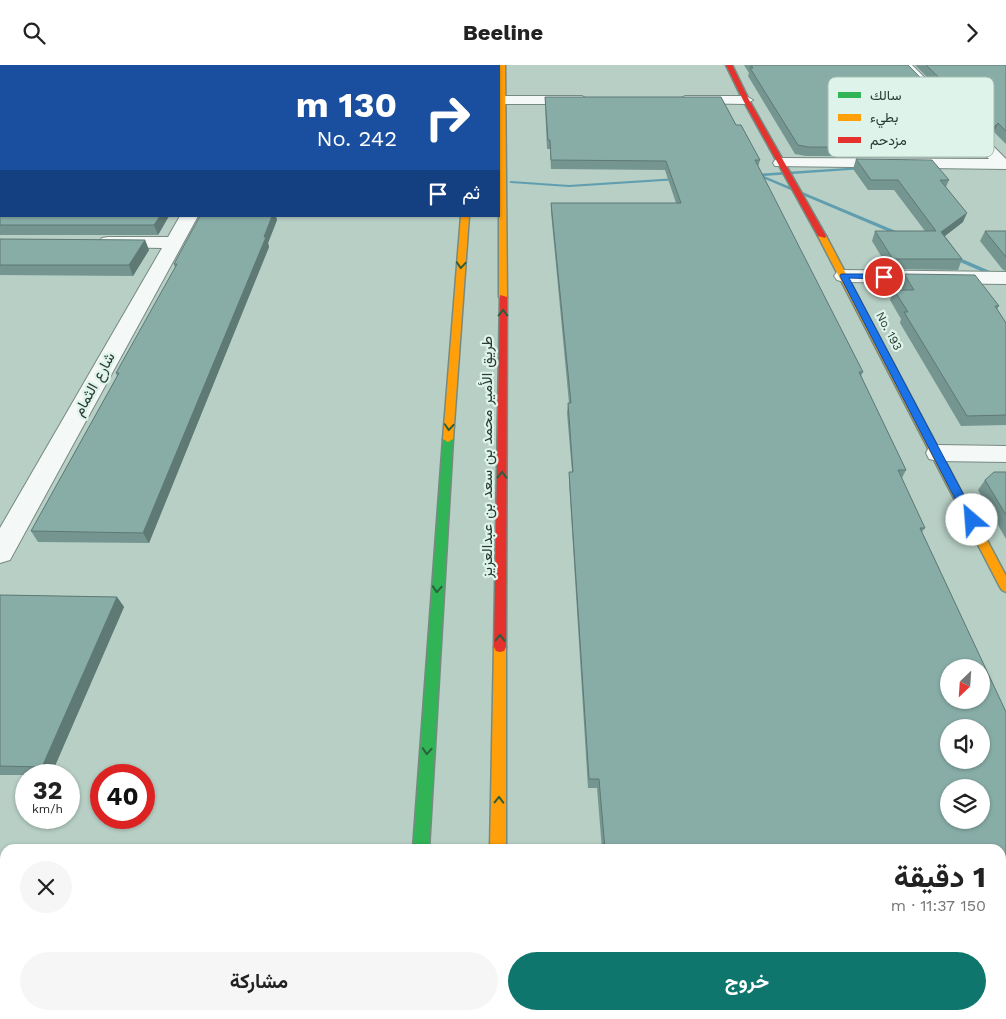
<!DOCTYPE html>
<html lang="ar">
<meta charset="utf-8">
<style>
body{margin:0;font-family:"Work Sans",Vazirmatn,sans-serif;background:#f6f6f6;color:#222;direction:rtl;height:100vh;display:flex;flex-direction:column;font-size:19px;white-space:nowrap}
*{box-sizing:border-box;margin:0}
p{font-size:16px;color:#767676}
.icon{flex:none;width:28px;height:28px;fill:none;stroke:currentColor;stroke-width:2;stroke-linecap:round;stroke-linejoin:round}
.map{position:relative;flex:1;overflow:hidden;direction:ltr}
.panel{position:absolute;left:0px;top:779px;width:1006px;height:176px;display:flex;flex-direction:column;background:#fff;border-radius:15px 15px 0 0;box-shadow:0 1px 4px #0004;direction:rtl}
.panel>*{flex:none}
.banner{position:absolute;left:0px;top:0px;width:500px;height:152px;box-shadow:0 1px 4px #0004;direction:rtl;background:#1a4fa0;color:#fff;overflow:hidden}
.needle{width:32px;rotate:205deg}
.fabs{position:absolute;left:940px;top:594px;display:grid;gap:10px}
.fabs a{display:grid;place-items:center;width:50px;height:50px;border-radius:50%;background:#fff;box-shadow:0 1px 4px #0004;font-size:25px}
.speed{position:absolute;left:15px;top:699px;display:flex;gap:10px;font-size:25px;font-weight:700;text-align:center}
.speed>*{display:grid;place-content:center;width:65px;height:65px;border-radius:50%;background:#fff;box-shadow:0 1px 4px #0004;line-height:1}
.speed small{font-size:12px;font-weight:400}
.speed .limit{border:8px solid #d22;background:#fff;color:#111}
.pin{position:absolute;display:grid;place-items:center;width:42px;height:42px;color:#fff;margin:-21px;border:2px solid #fff;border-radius:50%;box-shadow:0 1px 5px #0007}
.me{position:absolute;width:55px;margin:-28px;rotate:333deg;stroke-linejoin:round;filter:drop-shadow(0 0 4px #0008)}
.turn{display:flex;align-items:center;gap:18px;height:105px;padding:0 20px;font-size:22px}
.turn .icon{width:65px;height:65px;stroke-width:2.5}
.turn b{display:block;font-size:35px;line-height:42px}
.then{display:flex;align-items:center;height:48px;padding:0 20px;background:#0003;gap:10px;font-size:19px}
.round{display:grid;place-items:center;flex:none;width:52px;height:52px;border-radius:26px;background:#f6f6f6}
.overview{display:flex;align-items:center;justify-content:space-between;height:85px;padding:0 20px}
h1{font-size:30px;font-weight:700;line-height:38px}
.action{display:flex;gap:10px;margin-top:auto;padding:10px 20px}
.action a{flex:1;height:58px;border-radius:30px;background:#0f766e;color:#fff;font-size:20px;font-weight:700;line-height:58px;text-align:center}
.action a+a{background:#f6f6f6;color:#222}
header{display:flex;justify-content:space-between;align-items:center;height:65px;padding:0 20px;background:#fff;font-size:22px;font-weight:700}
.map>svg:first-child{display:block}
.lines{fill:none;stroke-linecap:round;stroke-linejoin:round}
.stream{fill:#609daf;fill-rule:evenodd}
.street-casing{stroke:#778a82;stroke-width:2}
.fast-casing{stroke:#778a82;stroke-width:3}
.slow-casing{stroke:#778a82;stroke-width:3}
.jam-casing{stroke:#778a82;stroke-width:3}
.street{fill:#f4f8f6;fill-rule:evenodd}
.fast{fill:#30b455;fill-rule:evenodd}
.slow{fill:#ff9f0a;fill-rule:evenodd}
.jam{fill:#e5322d;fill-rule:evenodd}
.wall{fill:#759590;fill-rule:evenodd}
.shaded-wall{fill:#5f7975}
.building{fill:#88ada7;stroke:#5f7975;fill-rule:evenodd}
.oneway{stroke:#2b5f3d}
.route{fill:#1a73e8;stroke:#114b97}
.labels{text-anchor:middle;stroke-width:4.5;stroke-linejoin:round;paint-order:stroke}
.far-street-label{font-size:12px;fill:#293a33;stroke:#def4ea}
.street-label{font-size:15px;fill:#293a33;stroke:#def4ea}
.key{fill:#def4ea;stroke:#a8bcb3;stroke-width:1}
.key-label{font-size:14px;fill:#293a33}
</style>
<header><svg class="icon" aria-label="forward" viewBox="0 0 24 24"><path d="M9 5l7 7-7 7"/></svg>Beeline<svg class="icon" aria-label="search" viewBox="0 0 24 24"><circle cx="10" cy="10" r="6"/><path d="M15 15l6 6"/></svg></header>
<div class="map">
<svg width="1006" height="954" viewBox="0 0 1006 954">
<rect width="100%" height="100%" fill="#b7cfc5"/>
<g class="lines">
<g class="stream">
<path d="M862,102L864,103V104L764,111L903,169V171H899L758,111H753L751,110L753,109Z"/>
<path d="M677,113L679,114V115L569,122L511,118L509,117L511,116L569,120Z"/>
<path d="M951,191H955L1006,213V217L951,193Z"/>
</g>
<defs>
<g id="street">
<path d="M899,0H912L1006,94V104L775,101L773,98L775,95L781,93L989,94Z"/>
<path d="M502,31H582L589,35L582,39H502L499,38V32Z"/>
<path d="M685,31H746L753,35L746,39L680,38L678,35Z"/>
<path d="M180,151H198L10,495L0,498V463L162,183L108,182L102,181L99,177L102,173L108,172H168Z"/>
<path d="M844,205L1006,207V219L844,217L837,215L834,211L837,207Z"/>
<path d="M938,380L1006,381V397L938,396L929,394L926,388L929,382Z"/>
</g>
<g id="fast">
<path d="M473,0H479V1H474Z"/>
<path d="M448,371L453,374L429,784H413L443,374Z"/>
<rect x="401" y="950" width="18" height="4"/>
<rect x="487" y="950" width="18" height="4"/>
</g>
<g id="slow">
<path d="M499,0H505L507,232L503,234L499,232Z"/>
<path d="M461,151H469L453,374L448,377L443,374Z"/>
<path d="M819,169L826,171L1006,511V527L1002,525L1000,522L818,171Z"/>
<path d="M500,577L504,578L506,582V784H490L494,582L496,578Z"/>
</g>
<g id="jam">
<path d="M726,0H732L749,35L826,171L825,173L818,171L743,35Z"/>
<path d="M500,230L507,232L506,582L504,586L500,587L496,586L494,582Z"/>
</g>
</defs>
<use href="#street" class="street-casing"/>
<use href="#fast" class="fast-casing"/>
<use href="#slow" class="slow-casing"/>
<use href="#jam" class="jam-casing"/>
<use href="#street" class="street"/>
<use href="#fast" class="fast"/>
<use href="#slow" class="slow"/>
<use href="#jam" class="jam"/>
</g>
<g class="wall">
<path d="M744,0H908L976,84L968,92L806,91L795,89L748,11L749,8Z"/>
<path d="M915,0H1006V79L994,67L987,73Z"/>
<rect x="0" y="4" width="1" height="56"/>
<path d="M545,32H721L736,60H741L760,95L758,102L863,307L861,311L906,405L902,413L925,463L922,467L1006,647V954H609L608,950H1001V784H602L597,723H588L569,417V407H572L567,348L568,338H569L551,147V138H676L665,105L551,104L550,84H547L545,41ZM949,602H981V635H949ZM949,662H981V695H949ZM949,722H981V755H949Z"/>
<path d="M856,94L949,115L946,122L963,157L945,171L962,194L958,205L889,204L872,176L875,166H925L894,125H868L853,104Z"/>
<path d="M0,122L169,151L158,170H0Z"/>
<path d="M277,155L268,178L269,182L149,478L38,477L31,466L117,311L116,308L175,203L174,199Z"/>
<path d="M985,166H1006V206L1003,205L980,176Z"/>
<path d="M0,174L145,175L149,185L133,211L0,210Z"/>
<path d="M904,209L999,241L997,244L1006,258V360L961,361L900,258L901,254L890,235L894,225H903L899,220Z"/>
<path d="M1006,407V474L978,425L985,415Z"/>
<path d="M0,530L117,532L124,542L51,710H0Z"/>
</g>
<g class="shaded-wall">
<path d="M998,58L994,67L987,73L992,64Z"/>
<path d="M980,74L976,84L968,92L972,83Z"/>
<path d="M967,148L963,157L937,177L941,167Z"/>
<path d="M160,151H169L158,170L154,160Z"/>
<path d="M272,151H276L277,155L268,178L269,182L149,478L143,468Z"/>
<path d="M145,175L149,185L133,211L129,200Z"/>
<path d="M117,532L124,542L51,710L42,702Z"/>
</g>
<g class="building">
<path d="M113,0H251L250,1H112Z"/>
<path d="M751,0H908L980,74L972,83L808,82L798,80L750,3H753Z"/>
<path d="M926,0H1006V66L998,58L992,64Z"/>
<rect x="0" y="4" width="1" height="47"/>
<path d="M545,32H721L736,60H741L760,95H755L863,307H859L906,405H898L925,463H920L1006,647V954H612L611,950H1001V784H605L599,714H589L569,407H573L568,338H571L551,138H681L666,96L551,95L550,75H548ZM949,602H981V635H949ZM949,662H981V695H949ZM949,722H981V755H949Z"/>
<path d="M856,94L932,95L949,115H940L967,148L941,167L962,194H893L875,166H936L898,115H871Z"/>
<path d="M1,121V151H160L154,160H0V122Z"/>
<path d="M200,151H272L264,172H266L143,468L31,466L119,308H116L177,199H174Z"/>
<path d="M985,166H1006V192Z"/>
<path d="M0,174L145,175L129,200H0Z"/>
<path d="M904,209L975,210L999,241H995L1006,258V350L967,351L904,247H908L894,225H914Z"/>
<path d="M994,407H1006V450L985,415Z"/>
<path d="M0,530L117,532L42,702L0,701Z"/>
</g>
<defs><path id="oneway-chevron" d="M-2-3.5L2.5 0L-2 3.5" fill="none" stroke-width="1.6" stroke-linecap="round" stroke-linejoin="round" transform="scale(1.25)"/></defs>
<g class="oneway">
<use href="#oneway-chevron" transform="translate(461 200) rotate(94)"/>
<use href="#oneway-chevron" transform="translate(503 248) rotate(-90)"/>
<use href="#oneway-chevron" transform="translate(449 362) rotate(94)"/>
<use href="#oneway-chevron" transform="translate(502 410) rotate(-89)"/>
<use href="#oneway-chevron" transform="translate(437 524) rotate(94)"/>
<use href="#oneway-chevron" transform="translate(500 573) rotate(-89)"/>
<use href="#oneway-chevron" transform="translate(427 686) rotate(94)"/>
<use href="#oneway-chevron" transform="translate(499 735) rotate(-89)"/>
</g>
<path class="route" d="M841,209H884L888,212L884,214L849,213L977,455L976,458L972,459L966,455L840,211Z"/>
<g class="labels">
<g class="far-street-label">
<text transform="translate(889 266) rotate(62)" y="4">No. 193</text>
</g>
<g class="street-label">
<text transform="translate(94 319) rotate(-61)" y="5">شارع الثمام</text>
<text transform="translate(487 392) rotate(-90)" y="5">طريق الأمير محمد بن سعد بن عبدالعزيز</text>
</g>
</g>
<rect x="828" y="12" width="166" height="80" rx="8" class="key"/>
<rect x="838" y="27" width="23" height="6" fill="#30b455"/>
<rect x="838" y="49" width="23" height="7" fill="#ff9f0a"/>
<rect x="838" y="72" width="23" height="6" fill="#e5322d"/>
<g class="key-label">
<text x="870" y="35">سالك</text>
<text x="870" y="57">بطيء</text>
<text x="870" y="80">مزدحم</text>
</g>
</svg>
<div class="fabs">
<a><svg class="needle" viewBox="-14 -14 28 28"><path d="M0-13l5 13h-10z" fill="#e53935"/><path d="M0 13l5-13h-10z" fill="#767676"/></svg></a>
<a><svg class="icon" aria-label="sound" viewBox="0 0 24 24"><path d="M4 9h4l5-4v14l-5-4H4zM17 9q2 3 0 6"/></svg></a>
<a><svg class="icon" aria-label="layers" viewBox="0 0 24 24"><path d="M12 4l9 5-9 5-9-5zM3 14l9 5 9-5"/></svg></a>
</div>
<div class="speed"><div>32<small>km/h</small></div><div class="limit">40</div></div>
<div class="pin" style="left:884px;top:212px;background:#d93025"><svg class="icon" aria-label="arrive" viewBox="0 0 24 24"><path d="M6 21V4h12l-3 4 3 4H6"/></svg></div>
<svg class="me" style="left:972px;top:455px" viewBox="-20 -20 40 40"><circle r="19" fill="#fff"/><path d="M0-13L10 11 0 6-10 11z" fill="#1a73e8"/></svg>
<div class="banner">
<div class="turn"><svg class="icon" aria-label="right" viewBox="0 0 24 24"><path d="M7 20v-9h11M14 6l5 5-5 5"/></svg><div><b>130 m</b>No. 242</div></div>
<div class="then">ثم<svg class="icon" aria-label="arrive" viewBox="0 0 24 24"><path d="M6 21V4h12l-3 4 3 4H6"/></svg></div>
</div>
<section class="panel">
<div class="overview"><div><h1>1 دقيقة</h1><p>150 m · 11:37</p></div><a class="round"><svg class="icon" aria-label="close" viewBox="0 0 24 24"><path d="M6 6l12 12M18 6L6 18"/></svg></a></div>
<div class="action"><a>خروج</a><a>مشاركة</a></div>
</section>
</div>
